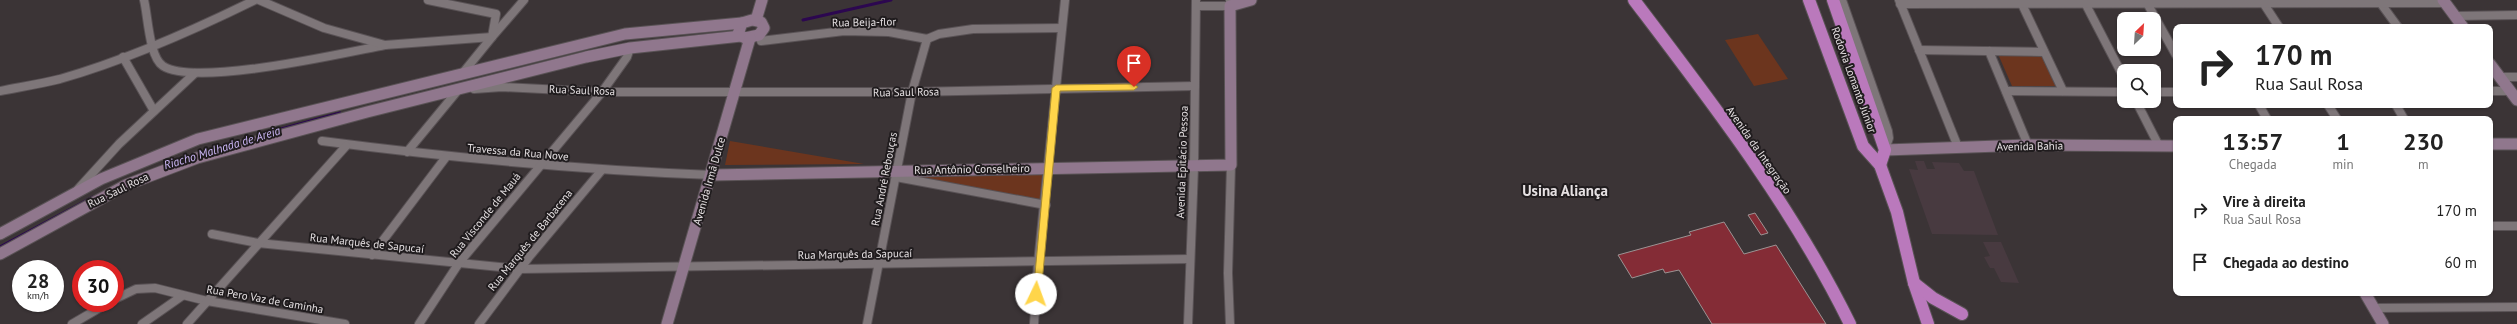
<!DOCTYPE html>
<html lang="pt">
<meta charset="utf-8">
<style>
body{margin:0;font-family:"PT Sans",sans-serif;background:#f6f6f6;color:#222;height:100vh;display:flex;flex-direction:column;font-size:15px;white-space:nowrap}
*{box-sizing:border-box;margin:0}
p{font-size:13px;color:#767676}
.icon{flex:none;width:22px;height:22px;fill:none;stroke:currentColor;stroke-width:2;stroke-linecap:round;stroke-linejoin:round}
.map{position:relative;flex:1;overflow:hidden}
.panel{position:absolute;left:2173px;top:116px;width:320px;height:180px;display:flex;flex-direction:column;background:#fff;border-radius:8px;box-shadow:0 1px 3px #0004}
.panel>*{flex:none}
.banner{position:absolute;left:2173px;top:24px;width:320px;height:84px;border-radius:8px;box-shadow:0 1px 3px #0004;background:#fff;color:#222;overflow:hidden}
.needle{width:26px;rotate:25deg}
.fabs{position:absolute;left:2117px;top:12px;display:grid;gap:8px}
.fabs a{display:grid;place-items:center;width:44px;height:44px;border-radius:8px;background:#fff;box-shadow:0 1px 3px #0004;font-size:20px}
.speed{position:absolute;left:12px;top:260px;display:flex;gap:8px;font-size:20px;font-weight:700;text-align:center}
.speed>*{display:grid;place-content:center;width:52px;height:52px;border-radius:50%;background:#fff;box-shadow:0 1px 3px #0004;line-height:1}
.speed small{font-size:10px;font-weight:400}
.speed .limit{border:6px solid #d22;background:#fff;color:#111}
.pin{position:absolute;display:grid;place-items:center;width:34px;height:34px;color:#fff;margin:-41px -17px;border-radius:50% 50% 50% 0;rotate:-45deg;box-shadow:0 0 4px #0007}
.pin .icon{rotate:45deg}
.me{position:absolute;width:44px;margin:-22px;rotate:3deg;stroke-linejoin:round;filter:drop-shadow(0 0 3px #0008)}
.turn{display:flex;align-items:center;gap:14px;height:84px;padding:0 16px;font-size:18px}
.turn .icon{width:52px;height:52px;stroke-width:2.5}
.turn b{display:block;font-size:28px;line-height:34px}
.eta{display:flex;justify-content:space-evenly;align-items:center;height:68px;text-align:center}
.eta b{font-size:24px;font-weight:600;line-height:28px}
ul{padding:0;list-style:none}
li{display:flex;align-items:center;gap:12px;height:52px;padding:0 16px}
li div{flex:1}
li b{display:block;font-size:15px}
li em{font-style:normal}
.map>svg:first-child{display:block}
.built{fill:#483a40}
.green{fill:#6c351e}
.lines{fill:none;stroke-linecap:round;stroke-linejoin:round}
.stream{stroke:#2c0750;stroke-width:3}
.building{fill:#842c36;stroke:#9c9393}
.street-casing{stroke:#595255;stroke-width:10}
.secondary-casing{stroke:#595255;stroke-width:13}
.highway-casing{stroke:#595255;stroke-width:14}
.street{stroke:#7e7679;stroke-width:8}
.secondary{stroke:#90778d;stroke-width:11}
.highway{stroke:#ba79bc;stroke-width:12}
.route{fill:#ffd54a;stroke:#a68a30}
.labels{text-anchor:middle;stroke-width:4;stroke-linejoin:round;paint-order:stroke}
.street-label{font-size:11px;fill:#e5e0e2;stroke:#201c1e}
.water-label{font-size:12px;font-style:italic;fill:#cbb6f5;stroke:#201c1e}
.district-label{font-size:15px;font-weight:bold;fill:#e5e0e2;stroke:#201c1e}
</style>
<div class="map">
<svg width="2517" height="324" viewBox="0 0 2517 324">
<rect width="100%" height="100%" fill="#3b3436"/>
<g class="built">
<path d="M1915,161H1924L1927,169H1935L1932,162L1959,163L1964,171H1974L1998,235L1932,234L1909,169L1918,170Z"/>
<path d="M1983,242H2001L2019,283L2001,282L1994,268H1990L1984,257L1990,256Z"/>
</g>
<g class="green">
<path d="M1758,34L1788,79L1754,86L1725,40Z"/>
<path d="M1998,54H2041L2056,86H2012Z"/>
<path d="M730,141L864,164L725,165Z"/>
<path d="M1044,173L1042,202L902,175Z"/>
</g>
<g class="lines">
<g class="stream">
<path d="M803,20L891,0"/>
<path d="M263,134L340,113"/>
<path d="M170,163L183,158"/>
<path d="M0,247L93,197"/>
</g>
</g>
<g class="building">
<path d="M1755,213L1768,233L1761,235L1748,215Z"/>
<path d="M1724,222L1744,254L1776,245L1826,324H1712L1679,270L1665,273L1663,269L1632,278L1618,255L1691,235L1689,232Z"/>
</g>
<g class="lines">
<defs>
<g id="street">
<path d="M144,0C148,16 149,57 163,66C196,87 343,53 385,45"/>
<path d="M259,0L324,28L385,45L492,37L524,0"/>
<path d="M428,0L496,14L492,37L462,74"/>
<path d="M1842,0L1888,131L1889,138L1885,150"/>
<path d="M1899,0L1958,147"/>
<path d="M2020,0L2063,91"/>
<path d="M2084,1L2124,78"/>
<path d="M2262,1L2279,27"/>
<path d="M2379,1L2398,27"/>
<path d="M2147,3L2176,55"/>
<path d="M1900,4L2445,3"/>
<path d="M1196,6H1230V0"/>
<path d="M2455,16L2517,15"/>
<path d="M761,41L844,31L889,32L927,39L939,34L973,29L1062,28"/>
<path d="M1919,50L2044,52"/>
<path d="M1989,51L2028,145"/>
<path d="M123,57L154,111"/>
<path d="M2499,77H2517"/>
<path d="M474,89L502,87L602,92H912L1195,86"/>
<path d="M0,91C20,87 40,84 60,79C127,60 192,31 255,0"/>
<path d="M2006,91L2124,92"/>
<path d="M2490,91H2510"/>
<path d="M2154,92H2176"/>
<path d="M2136,101L2159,146"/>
<path d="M2259,105L2267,119"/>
<path d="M2328,105L2337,119"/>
<path d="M2396,105L2404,119"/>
<path d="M322,141C453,158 580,170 712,175"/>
<path d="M407,152L459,89"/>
<path d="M896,177L1046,205"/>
<path d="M78,189L119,144L195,73"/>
<path d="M2490,226H2517"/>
<path d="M212,234L258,243L520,269L1190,259"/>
<path d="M372,255L446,157"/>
<path d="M115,299L136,289L155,288L207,301L345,324"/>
<path d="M2374,308L2517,307"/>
<path d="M72,324L108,303"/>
<path d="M142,324L182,296"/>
<path d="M187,324L346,146"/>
<path d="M419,324L459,263L602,92L627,57L630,48"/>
<path d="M479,324L529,257L601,171"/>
<path d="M867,324L912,92L927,39"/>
<path d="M1034,324L1038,263L1065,0"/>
<path d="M1188,324L1194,167L1196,0"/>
<path d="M1230,324L1228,273L1231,165"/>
</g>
<g id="secondary">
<path d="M2443,0L2463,27"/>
<path d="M752,20L761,22L764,28L759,35L745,38L738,34L742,23Z"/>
<path d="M756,20L762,0"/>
<path d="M2490,64L2517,100"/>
<path d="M2490,144H2517"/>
<path d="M1885,150L2028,145L2176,146"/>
<path d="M712,175L1231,165L1230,6L1251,0"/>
<path d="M0,234L101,179L198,139L625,34L742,23"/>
<path d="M0,254L126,185L197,158L367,112L586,57L630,48L741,36"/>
<path d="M2365,293L2383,324"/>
<path d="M667,324L750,38"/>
</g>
<g id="highway">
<path d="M1634,0C1713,104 1792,206 1850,324"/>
<path d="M1809,0L1863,146L1880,165L1897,212L1914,283L1928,324"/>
<path d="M1833,0L1885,150L1880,165"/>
<path d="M1914,283L1933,298L1962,314"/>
</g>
</defs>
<use href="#street" class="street-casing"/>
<use href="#secondary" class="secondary-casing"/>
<use href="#highway" class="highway-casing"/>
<use href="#street" class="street"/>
<use href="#secondary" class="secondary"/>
<use href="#highway" class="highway"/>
</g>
<path class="route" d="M1134,84L1138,87L1134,90L1060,91L1041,294L1040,296H1033L1052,88L1056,85Z"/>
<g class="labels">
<g class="street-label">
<text transform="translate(864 22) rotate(-1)" y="4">Rua Beija-flor</text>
<text transform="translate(1854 80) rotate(70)" y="4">Rodovia Lomanto Júnior</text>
<text transform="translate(582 90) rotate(2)" y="4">Rua Saul Rosa</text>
<text transform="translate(906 92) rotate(-1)" y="4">Rua Saul Rosa</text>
<text transform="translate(2030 146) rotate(-1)" y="4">Avenida Bahia</text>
<text transform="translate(1759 150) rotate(55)" y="4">Avenida da Integração</text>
<text transform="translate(518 152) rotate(5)" y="4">Travessa da Rua Nove</text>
<text transform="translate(1182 162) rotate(-88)" y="4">Avenida Epitácio Pessoa</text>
<text transform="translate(972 169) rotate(-1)" y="4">Rua Antônio Conselheiro</text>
<text transform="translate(884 179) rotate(-79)" y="4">Rua André Rebouças</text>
<text transform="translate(709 181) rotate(-74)" y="4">Avenida Irmã Dulce</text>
<text transform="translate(118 190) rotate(-26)" y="4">Rua Saul Rosa</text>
<text transform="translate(485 215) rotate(-51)" y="4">Rua Visconde de Mauá</text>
<text transform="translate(530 240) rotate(-51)" y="4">Rua Marquês de Barbacena</text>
<text transform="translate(367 243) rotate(6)" y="4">Rua Marquês de Sapucaí</text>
<text transform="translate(855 254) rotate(-1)" y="4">Rua Marquês da Sapucaí</text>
<text transform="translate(265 299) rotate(10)" y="4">Rua Pero Vaz de Caminha</text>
</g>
<g class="water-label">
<text transform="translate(222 148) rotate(-17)" y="4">Riacho Malhada de Areia</text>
</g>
<g class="district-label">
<text x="1565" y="196">Usina Aliança</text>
</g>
</g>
</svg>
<div class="fabs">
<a><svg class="needle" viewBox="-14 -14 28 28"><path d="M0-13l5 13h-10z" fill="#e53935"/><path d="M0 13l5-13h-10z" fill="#767676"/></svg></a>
<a><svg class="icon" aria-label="search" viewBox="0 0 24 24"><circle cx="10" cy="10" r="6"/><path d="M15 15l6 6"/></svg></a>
</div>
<div class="speed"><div>28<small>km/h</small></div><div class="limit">30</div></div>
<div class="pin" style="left:1134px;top:87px;background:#d93025"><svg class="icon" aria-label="arrive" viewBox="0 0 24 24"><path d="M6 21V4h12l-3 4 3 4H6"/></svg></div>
<svg class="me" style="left:1036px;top:294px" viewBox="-20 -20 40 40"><circle r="19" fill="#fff"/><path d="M0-13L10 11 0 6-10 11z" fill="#ffd54a"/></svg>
<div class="banner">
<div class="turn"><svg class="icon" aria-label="right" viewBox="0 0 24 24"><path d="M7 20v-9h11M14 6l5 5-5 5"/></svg><div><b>170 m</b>Rua Saul Rosa</div></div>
</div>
<section class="panel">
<div class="eta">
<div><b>13:57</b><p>Chegada</p></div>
<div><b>1</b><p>min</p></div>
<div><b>230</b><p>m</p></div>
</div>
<ul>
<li><svg class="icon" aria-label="right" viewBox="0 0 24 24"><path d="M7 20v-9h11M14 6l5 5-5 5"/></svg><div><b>Vire à direita</b><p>Rua Saul Rosa</p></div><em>170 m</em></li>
<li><svg class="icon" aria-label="arrive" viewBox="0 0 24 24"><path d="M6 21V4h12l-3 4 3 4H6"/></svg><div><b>Chegada ao destino</b></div><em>60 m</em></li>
</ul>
</section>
</div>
